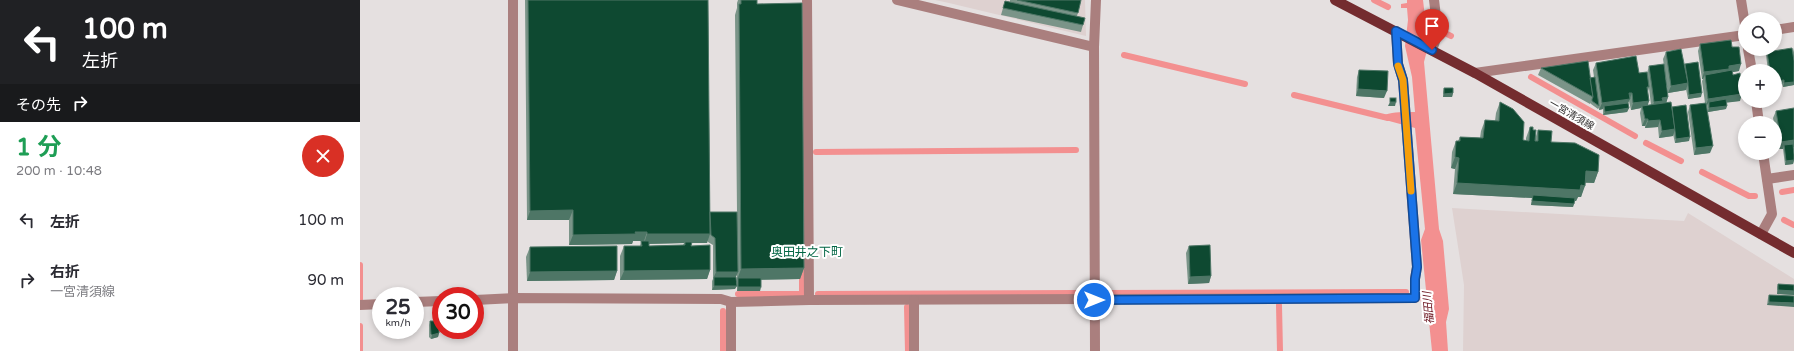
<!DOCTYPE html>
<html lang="ja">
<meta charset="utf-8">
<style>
body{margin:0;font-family:"Varela Round","Noto Sans JP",sans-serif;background:#f7f7f7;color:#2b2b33;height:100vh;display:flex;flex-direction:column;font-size:15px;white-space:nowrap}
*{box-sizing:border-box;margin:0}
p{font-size:13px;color:#7c7c81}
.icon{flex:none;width:22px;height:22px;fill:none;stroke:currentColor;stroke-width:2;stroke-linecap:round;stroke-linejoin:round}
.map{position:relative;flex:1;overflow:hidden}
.panel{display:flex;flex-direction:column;background:#fff;width:360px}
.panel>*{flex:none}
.hud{background:#202124;color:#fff;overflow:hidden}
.tools{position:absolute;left:1378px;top:12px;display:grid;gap:8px}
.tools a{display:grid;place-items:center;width:44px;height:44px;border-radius:50%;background:#fff;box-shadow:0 2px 6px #0003;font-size:20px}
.speed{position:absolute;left:12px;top:287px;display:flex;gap:8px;font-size:20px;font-weight:700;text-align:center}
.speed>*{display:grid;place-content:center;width:52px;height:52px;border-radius:50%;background:#fff;box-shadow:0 2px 6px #0003;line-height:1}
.speed small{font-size:10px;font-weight:400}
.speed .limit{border:6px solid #d22;background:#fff;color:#111}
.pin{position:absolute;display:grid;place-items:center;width:34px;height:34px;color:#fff;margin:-41px -17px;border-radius:50% 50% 50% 0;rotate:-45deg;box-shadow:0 0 4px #0007}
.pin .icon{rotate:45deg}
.me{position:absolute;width:44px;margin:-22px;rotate:90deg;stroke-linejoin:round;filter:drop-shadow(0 0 3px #0008)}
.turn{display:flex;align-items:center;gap:14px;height:84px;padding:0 16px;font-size:18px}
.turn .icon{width:52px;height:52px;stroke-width:2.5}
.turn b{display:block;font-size:28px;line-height:34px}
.then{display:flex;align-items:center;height:38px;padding:0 16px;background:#0003;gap:8px;font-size:15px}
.round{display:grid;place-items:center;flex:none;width:42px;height:42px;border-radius:21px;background:#f7f7f7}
.head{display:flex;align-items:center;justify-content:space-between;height:68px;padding:0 16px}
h1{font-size:24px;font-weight:700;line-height:30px;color:#1e9e55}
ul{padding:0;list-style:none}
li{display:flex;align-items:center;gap:12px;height:60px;padding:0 16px}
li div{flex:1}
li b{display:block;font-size:15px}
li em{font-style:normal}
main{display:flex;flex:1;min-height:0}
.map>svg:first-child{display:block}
.built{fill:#ded1d0}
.water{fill:#f39090}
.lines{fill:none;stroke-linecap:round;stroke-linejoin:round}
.stream{stroke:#f39090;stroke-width:6}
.minor{stroke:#aa7f7e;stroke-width:10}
.major{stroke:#742c2f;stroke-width:10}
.wall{fill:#7a9488;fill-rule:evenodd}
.shaded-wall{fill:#4e7666}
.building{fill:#0e4931;stroke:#4e7666}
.route-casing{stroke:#114b97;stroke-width:10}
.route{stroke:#1a73e8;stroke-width:7}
.slow{stroke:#f59e0b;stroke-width:7}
.labels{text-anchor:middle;stroke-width:4;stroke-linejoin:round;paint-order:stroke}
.street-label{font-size:10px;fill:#2e2c2c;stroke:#fff}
.water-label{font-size:11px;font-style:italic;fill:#6c1520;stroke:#fff}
.quarter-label{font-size:12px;fill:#006543;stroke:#fff}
</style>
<main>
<section class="panel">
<div class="hud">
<div class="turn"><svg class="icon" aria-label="left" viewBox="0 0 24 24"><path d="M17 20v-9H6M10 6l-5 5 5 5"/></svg><div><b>100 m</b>左折</div></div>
<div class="then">その先<svg class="icon" aria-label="right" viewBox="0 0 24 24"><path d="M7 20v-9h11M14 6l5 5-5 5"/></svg></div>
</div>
<div class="head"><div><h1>1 分</h1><p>200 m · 10:48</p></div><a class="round" style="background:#d93025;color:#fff"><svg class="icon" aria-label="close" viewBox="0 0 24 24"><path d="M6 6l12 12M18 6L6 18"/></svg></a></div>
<ul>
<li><svg class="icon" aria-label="left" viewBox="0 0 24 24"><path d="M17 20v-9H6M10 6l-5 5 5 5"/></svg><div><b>左折</b></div><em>100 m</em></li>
<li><svg class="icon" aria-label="right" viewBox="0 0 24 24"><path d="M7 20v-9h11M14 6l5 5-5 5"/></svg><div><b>右折</b><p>一宮清須線</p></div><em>90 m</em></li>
</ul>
</section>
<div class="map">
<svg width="1434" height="351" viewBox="0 0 1434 351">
<rect width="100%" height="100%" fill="#e5e0e0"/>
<g class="built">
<path d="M575,0H725L726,36L589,3Z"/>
<path d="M1092,208L1324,221L1328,213L1434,279V351H1103L1104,285Z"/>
</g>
<path class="water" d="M1047,0H1063L1065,17L1071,24L1072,31L1064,62L1079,229L1083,241L1089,309L1086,322L1088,351H1072L1067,302H1061L1060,297L1067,296L1066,294H1061V290H1066L1061,240L1065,229L1055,128L1018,118C1030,111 1042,112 1055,112L1052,77L1045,46L1048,20L1047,8H1041V4L1047,3Z"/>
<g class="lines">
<g class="stream">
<path d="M1014,0L1028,7"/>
<path d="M1085,33L1091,36"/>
<path d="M764,55L885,84"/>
<path d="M1171,77L1275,136"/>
<path d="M934,95L1028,118"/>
<path d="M1286,143L1321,161"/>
<path d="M456,152L716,150"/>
<path d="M1342,172L1389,196H1395"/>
<path d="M1422,192L1434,190"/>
<path d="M1424,220L1434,225"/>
<path d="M0,265V299"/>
<path d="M442,268V294"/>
<path d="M745,293L1046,292"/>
<path d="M378,294H443"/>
<path d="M458,294L716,293"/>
<path d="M919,305L920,351"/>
<path d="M547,307L548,351"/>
<path d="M0,326V351"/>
<path d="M363,351V311"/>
</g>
<g class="minor">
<path d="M153,0V351"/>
<path d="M447,0L449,300"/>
<path d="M537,0L734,47"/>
<path d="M1381,0L1385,25"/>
<path d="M1415,30L1434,27"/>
<path d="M1388,49L1392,71"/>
<path d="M1072,50L1078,33L1074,0"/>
<path d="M1115,73L1385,35"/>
<path d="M1396,101L1399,123"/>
<path d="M1407,179L1434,175"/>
<path d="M1401,234L1412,214L1403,153"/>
<path d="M115,300L153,298L361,299L371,302L449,300L1055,298V279L1057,267L1043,80L1038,64L1036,31"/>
<path d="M554,300V351"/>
<path d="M55,302L81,301"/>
<path d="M371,302V351"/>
<path d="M0,305L21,304"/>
<path d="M735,351L734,47L736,0"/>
</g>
<path class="major" d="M975,0L1115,73L1434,253"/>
</g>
<g class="wall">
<path d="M165,0H348L350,214V212H377L375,15L377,8V3L378,0H397V4L444,268L440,279L401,280L400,291H377V274L376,277L375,289L352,290V281L353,279V245L348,242V239L347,243H331V246L350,270L347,279L260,280V256L264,246H280L281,241H273L272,244L209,245V220H167ZM324,243L323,245L289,246V244Z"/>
<path d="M650,0H721L717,16L723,25L721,32L641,15L645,1L650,2Z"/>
<path d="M1340,44L1372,47L1379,71L1372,72L1380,101L1367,102L1366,109L1348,112L1347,105L1350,153L1334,155L1328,112L1330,105L1345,103L1342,81L1343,79H1342L1338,51Z"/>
<path d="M1434,48V85L1423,87L1422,84L1415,71H1408L1406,55L1407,52H1433Z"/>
<path d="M1306,52L1325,64L1341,97L1328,99L1326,89V90L1308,93L1303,59Z"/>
<path d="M1236,63L1279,73H1287L1289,66L1308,97L1306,102L1312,107L1329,141L1315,143L1313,134V136L1299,138L1298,127L1285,128V126H1282L1280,113L1281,108L1271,110L1269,101L1268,104L1269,108L1267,112L1243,115V109L1239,110V108L1238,109L1231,104L1230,103V104L1178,75L1181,68L1230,78L1234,77L1233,70ZM1289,88L1291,105H1287L1289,101L1288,92Z"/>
<path d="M999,70L1024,98L996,96L997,77Z"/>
<path d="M1084,88L1093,93L1092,97H1083V92Z"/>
<path d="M1140,102L1163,140H1166V138L1170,127L1173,130L1175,139L1178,130L1191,142L1238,172L1234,183H1225L1221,197H1218L1216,201H1214L1213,207L1171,205L1172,198L1093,194L1095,169L1091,168L1092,152L1096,141H1098L1100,137L1120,138L1121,131L1125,120L1135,121L1136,113Z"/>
<path d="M1416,111L1433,147L1434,160L1433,164L1425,165L1423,149H1418L1415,129V123H1414L1413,118Z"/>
<path d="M829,246L851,276L849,283L828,284L826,253Z"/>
<path d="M170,247L257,271L254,280L167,281L166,257Z"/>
<path d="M1418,284L1434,285V295L1417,294V287Z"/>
<path d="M1409,295L1434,296L1407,305L1408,298Z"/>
<path d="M70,321L79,333L78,337L71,339L69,337V325Z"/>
</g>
<g class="shaded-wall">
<path d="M1381,64L1379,71L1368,73L1345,75L1343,79H1342L1344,72L1369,66Z"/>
<path d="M1424,80L1422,84L1415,85V81Z"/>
<path d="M1434,82V85L1423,87L1424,83Z"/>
<path d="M1328,83L1326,90L1308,93L1311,86Z"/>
<path d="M998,89L1027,91L1024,98L996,96Z"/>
<path d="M1093,93L1092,97H1083L1084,94Z"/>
<path d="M1269,93H1272L1267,106H1244L1243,109L1239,110L1242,103Z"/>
<path d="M1342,93L1341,97L1328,99L1329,95Z"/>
<path d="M1382,94L1380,101L1349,105V102L1347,105L1346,106L1348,99Z"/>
<path d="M1308,97L1306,104L1292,109L1294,102L1302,98Z"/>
<path d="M1289,101L1287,108L1282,106L1281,108L1271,110L1273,103Z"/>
<path d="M1030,102H1036L1035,106H1028Z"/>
<path d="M1367,106L1366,109L1348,112L1349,108Z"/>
<path d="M1269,108L1267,112L1243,115L1245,112Z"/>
<path d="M1285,119H1288L1285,126H1282Z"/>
<path d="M1300,120L1298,127L1285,128L1288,121Z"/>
<path d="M1315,129L1313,136L1299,138L1302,131Z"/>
<path d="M1330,137L1329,141L1315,143L1316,139Z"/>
<path d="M1434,140V147L1425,148L1424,145L1423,149H1418L1421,142Z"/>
<path d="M1353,146L1350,153L1334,155L1336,148Z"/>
<path d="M1095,157L1099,158L1095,169L1091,168Z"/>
<path d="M1434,160L1433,164L1425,165L1426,161Z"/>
<path d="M1226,171L1238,172L1234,183L1222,182Z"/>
<path d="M1097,183L1221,185L1225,186L1221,197H1218L1216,201L1172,198L1173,195L1172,198L1093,194Z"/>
<path d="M1172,201L1214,204L1213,207L1171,205Z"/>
<path d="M213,210L209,220H167L170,211Z"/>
<path d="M275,232H287L284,241H273L272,244L209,245L213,235Z"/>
<path d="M287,234H350L347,243H325V242L324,243L284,244Z"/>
<path d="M444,268L440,279L378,280V278L377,280L381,269Z"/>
<path d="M350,270L347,279L260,280L264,271Z"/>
<path d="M257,271L254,280L167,281L170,272Z"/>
<path d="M356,272H378L375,279L354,277L353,279Z"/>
<path d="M851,276L849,283L828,284L830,277Z"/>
<path d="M354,286H377L375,289L352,290Z"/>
<path d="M378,287H401L400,291H377Z"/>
<path d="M1418,290L1434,291V295L1417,294Z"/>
<path d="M1409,302L1434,303V307L1407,305Z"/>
<path d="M79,333L78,337L71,339L72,335Z"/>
</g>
<g class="building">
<path d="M168,0H348L350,234H287V232H275L276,234L213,235V210L170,211Z"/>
<path d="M381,0H397V4L442,3L444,268L381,269L379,4H381Z"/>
<path d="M657,0H721L718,13Z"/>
<path d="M645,1L725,18L723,25L643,8Z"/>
<path d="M1371,40L1372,47H1379L1381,64L1369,66V69L1344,72L1340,44Z"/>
<path d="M1432,48L1434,61V82L1424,83V80L1415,81V71H1410L1407,52Z"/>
<path d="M1321,49L1328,83L1311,86L1306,52Z"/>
<path d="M1276,56L1279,73L1287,72L1289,87H1287L1289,101L1273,103L1272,93H1269L1270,99L1242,103L1236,63Z"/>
<path d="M1228,61L1233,97L1181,68Z"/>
<path d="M1338,62L1342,93L1329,95L1328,85V83L1325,64Z"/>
<path d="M1304,64L1308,97L1302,98L1303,101L1294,102L1289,66Z"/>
<path d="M999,70L1028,71L1027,91L998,89Z"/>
<path d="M1372,70L1373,75L1380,73L1382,94L1348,99L1345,75Z"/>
<path d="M1235,77L1239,106L1232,101V99L1233,97L1230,78Z"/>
<path d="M1084,88H1093V93L1084,94Z"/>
<rect x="1030" y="98" width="6" height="4"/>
<path d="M1366,99L1367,106L1349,108V102Z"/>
<path d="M1140,102L1153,109L1164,122L1163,140L1169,141L1170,127H1173V130H1176L1175,141H1178V130L1192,131L1191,142L1215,143L1239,155L1238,172L1226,171L1225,186L1221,185L1220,190L1097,183L1099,158L1095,157L1096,141H1100V137L1123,138L1125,120L1139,121Z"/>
<path d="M1311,102L1315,129L1302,131L1300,120L1288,121V119H1285L1282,106Z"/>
<path d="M1268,103L1269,108L1245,112L1244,106Z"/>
<path d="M1346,103L1353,146L1336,148L1330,105Z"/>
<path d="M1326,105L1330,137L1316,139L1312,107Z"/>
<path d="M1434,108V140L1421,142L1416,111Z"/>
<path d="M1433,144L1434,155V160L1426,161L1424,145Z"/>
<path d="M1173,195L1215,198L1214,204L1172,201Z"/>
<path d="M350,212H377L378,272H356L355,238L351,235Z"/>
<path d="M281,241H289V246L325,245V242H332L331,246L350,245V270L264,271V246H282Z"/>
<path d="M850,245L851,276L830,277L829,246Z"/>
<path d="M257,246V271L170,272V247Z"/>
<path d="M354,277H376L377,286H354Z"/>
<rect x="378" y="278" width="23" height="9"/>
<path d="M1418,284L1434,285V291L1418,290Z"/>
<path d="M1409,295L1434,296V303L1409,302Z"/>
<path d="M70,321H79V333L72,335L71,334Z"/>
</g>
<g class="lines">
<defs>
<path id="route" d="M734,300L1055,298V279L1057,267L1043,80L1038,64L1036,31L1072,50"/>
</defs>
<use href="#route" class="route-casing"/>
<use href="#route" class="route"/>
<path class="slow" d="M1038,66L1043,80L1051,191"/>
</g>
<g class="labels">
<g class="street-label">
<text transform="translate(1212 114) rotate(30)" y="4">一宮清須線</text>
</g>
<g class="water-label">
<text transform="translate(1068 308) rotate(-95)" y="4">福田川</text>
</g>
<g class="quarter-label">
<text x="447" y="256">奥田井之下町</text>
</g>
</g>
</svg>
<div class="tools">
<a><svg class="icon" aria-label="search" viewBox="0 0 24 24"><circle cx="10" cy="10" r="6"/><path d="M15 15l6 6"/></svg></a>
<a>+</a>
<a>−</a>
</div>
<div class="speed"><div>25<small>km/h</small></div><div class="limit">30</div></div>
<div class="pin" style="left:1072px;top:50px;background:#d93025"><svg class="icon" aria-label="arrive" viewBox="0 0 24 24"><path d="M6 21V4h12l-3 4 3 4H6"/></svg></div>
<svg class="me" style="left:734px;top:300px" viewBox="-20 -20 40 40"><circle r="17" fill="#1a73e8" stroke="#fff" stroke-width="3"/><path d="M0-11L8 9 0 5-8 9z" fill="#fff"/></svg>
</div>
</main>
